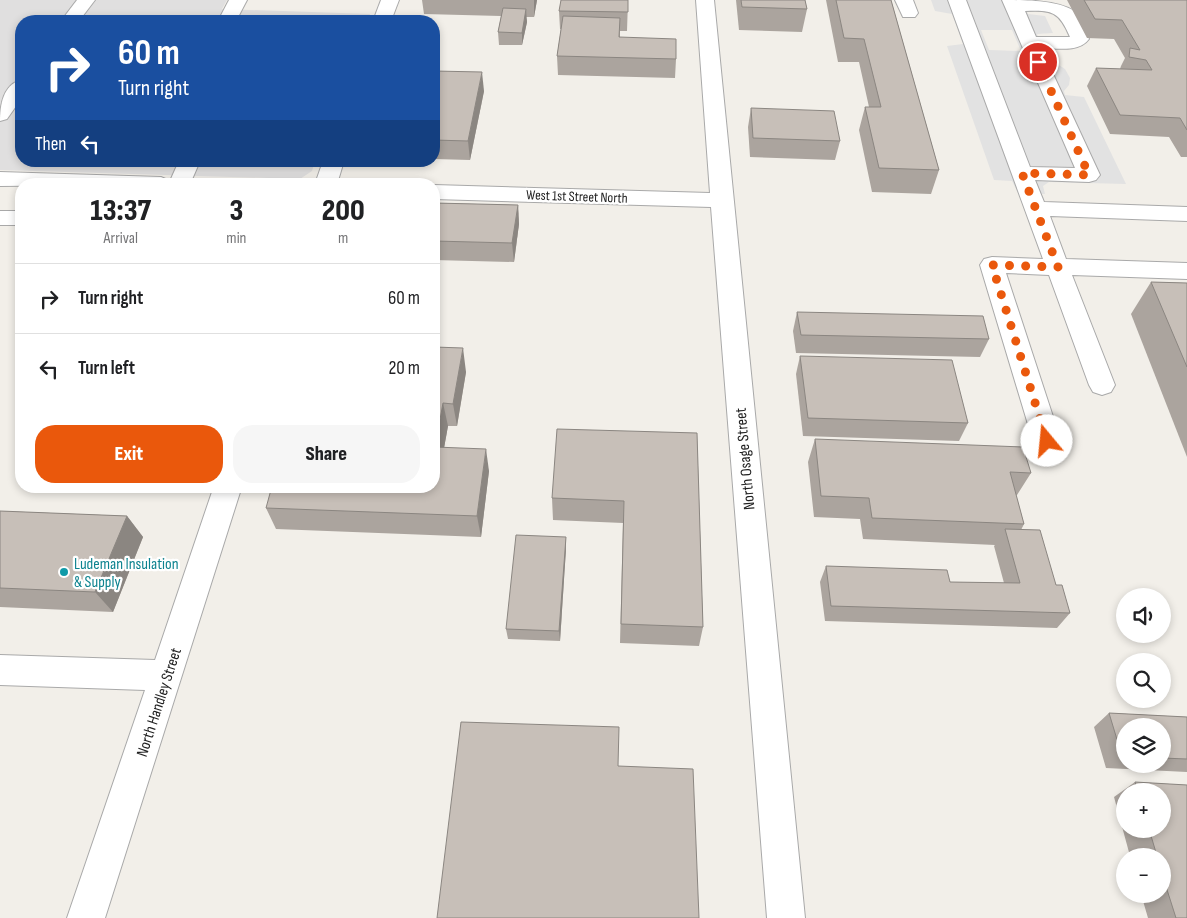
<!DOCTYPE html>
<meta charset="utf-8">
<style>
body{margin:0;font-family:"Sofia Sans Condensed",sans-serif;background:#f6f6f6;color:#202124;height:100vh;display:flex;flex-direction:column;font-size:19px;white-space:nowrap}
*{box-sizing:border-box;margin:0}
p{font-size:16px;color:#757577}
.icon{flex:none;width:28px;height:28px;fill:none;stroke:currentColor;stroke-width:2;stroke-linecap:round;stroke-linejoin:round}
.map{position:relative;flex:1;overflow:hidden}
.side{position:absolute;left:15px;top:178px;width:425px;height:315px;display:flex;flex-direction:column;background:#fff;border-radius:20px;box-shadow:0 2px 8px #0003}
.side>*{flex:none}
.banner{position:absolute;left:15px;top:15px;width:425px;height:152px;border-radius:20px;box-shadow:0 2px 8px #0003;background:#1a4fa0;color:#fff;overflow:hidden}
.controls{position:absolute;left:1116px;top:588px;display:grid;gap:10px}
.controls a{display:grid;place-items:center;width:55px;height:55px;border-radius:50%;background:#fff;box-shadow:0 2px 8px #0003;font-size:25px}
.pin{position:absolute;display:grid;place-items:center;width:42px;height:42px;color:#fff;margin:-21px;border:2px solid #fff;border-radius:50%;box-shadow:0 1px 5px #0007}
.me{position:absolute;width:55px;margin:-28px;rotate:343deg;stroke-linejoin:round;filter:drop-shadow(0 0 4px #0008)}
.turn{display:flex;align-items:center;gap:18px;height:105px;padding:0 20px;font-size:22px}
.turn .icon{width:65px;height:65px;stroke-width:2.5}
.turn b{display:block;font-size:35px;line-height:42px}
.then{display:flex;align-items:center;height:48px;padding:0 20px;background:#0003;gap:10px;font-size:19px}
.eta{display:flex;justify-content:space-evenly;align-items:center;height:85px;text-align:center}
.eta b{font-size:30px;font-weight:800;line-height:35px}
.primary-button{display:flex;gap:10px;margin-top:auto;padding:10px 20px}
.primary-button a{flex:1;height:58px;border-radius:20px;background:#ea580c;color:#fff;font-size:20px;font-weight:800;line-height:58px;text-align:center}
.primary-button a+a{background:#f6f6f6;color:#202124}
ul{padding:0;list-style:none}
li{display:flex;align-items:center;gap:15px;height:70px;padding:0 20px;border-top:1px solid #e0e0e0}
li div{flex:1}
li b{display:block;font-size:19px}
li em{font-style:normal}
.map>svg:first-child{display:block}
.residential{fill:#e0dfdf}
.parking{fill:#e2e2e2;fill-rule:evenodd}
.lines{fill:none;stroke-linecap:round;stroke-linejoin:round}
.minor-casing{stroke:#a9a9a9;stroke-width:2}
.minor{fill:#fff;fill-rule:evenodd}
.wall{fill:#aba49e;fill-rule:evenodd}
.shaded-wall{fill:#8b8681}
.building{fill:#c7bfb8;stroke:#8b8681}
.route{stroke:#ea580c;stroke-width:9;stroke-dasharray:0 16.2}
.culture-dot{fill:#0f9aa8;stroke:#fff;stroke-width:2}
.labels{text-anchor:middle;stroke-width:4.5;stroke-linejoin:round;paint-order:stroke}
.far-street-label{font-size:14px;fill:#222;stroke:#fff}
.street-label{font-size:16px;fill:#222;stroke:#fff}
.culture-label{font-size:16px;fill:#0d838f;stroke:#fff;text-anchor:start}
</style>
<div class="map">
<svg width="1187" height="918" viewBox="0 0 1187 918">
<rect width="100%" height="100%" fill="#f2efe9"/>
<path class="residential" d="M0,0H227L222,9L370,14L368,21H21V161H315L312,171L300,179L0,170Z"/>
<path class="parking" d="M931,0H1022L1028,14L1045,16L1053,33L1037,34L1048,58L1065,69L1070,78L1069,85L1064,91L1065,95L1084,97L1126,184L1049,182L1043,186L1045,194L1018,193L1012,181L994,180L947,46L963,44L952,14L935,11ZM981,30H1012L1021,51L989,50Z"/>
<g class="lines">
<defs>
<g id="minor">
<path d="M77,0H95L79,21H61Z"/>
<path d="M229,0H247L236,21H218Z"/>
<path d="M381,0H399L391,21H373Z"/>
<path d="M696,0H714L805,918H767L711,207L434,199V185L710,193Z"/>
<path d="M895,0H913L918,13L915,17H903Z"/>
<path d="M948,0H966L1030,167L1075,168L1002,0C1023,0 1058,0 1074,11C1081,19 1085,30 1089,39C1079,53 1056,48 1041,48L1100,175L1096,180L1089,182L1035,180L1044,202L1187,207V221L1050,216L1066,259L1187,263V279L1072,275L1115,385L1111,392L1102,395L1093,392L1089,385L1049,275L1006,273L1061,441L1057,449L1047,452L1037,449L1033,441L980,265L984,259L992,257L1043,259ZM1025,11C1052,10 1059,11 1070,37H1036Z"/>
<path d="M21,80V99L7,119L0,121C0,105 3,85 21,80Z"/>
<path d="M179,161H200L190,184L0,186V172L161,177L170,181Z"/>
<path d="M323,161H344L337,184H315Z"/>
<rect x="0" y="211" width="21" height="14"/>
<path d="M214,486H242L105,918H67L145,690L0,685V655L155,660Z"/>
</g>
</defs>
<use href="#minor" class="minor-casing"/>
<use href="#minor" class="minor"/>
</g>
<g class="wall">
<path d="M422,0H537L534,17H526L527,22L522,45H499L498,32L501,16L424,14Z"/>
<path d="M628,0L627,31H620V37L676,59L675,78L558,75L557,56L561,29H560L559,11Z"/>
<path d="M736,0H805L807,9L802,32L739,30Z"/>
<path d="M826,0H891L939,170L931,194L872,192L859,130L865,107H869L859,62H838Z"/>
<path d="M1067,0H1187V157H1181L1169,137L1110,134L1087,86L1096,68L1120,69L1121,66L1125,58L1114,39L1087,38Z"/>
<path d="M434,71L484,91L470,160L434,159Z"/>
<path d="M751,108L840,141L835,160L750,157L748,127Z"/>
<path d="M434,203L518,205L519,224L514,262L434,260Z"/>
<path d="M1151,282L1187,283V457L1131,314Z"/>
<path d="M797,312L989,339L980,357L796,353L793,331Z"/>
<path d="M434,347L466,372L457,426H448L444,448L489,471L481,537L276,529L266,508L434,486Z"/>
<path d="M800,356L968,423L959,441L803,436L796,374Z"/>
<path d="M697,433L703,627L699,646L620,643L623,523L553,520L552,498Z"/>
<path d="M815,439L1031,473L1017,495H1016L1024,524L1021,530L1056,585L1070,613L1057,628L825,621L820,582L826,566L950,582L1004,583L994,546L995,545L863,539L860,519L814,517L808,462Z"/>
<path d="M0,511L127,516L143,537L113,612L0,607Z"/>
<path d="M566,537V548L560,641L508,639L506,629Z"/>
<path d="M1109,713L1187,717V772L1106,768L1094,727ZM1125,726H1162V764H1125Z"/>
<path d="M1135,782L1187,785V918H1148L1141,894H1162V856H1130L1114,797ZM1125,791H1162V829H1125Z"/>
</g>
<g class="shaded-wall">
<path d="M534,0H537L534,17Z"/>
<path d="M526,9L527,22L522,45V33Z"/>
<path d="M482,72L484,91L470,160L468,141Z"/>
<path d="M518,205L519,224L514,262L512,243Z"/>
<path d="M463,348L466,372L457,426L453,404Z"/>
<path d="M443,403L448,426L440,470L435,447Z"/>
<path d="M486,449L489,471L481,537L477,516Z"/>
<path d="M127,516L143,537L113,612L95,592Z"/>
<path d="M566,537V548L560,641L559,631Z"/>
</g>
<g class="building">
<path d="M561,0H628V12L559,11Z"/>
<path d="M741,0H805L807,9L742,7Z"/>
<path d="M836,0H891L939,170L879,168L865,107H881L864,39L844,38Z"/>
<path d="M1084,0H1187V130L1180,118L1120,115L1096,68L1152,70L1146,60L1129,57L1130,48L1140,50L1122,20L1095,19Z"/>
<path d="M503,8L526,9L522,33L498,32Z"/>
<path d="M563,16L620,18L619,37L676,39V59L557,56Z"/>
<path d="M434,71L482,72L468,141L434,140Z"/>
<path d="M751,108L834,111L840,141L753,138Z"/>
<path d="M434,203L518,205L512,243L434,241Z"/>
<path d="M1151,282L1187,283V367Z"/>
<path d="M797,312L983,316L989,339L801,335Z"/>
<path d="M434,347L463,348L453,404L443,403L435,447L486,449L477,516L266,508L272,486H434Z"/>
<path d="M800,356L952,360L968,423L808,418Z"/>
<path d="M557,429L697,433L703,627L621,624L624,501L552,498Z"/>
<path d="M815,439L1023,447L1031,473L1010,472L1024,524L872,518L869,498L821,496Z"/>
<path d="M0,511L127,516L95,592L0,588Z"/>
<path d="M1005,529L1040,530L1056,585H1062L1070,613L831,606L826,566L947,570L950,582L1020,583Z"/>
<path d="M516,535L566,537L559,631L506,629Z"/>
<path d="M1109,713L1187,717V759L1162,758V726H1125V756H1122Z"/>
<path d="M461,722L619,727L618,766L693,769L699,918H437Z"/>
<path d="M1135,782L1187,785V918H1176L1162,874V856H1157L1149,829H1162V791H1138Z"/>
</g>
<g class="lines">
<path class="route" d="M1038,62L1089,175L1022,173L1058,267L992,265L1047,441"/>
</g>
<circle class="culture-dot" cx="64" cy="572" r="5"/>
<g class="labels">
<g class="far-street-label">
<text transform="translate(577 196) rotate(2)" y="5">West 1st Street North</text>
</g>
<g class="street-label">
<text transform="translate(744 459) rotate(-95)" y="6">North Osage Street</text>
<text transform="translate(158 702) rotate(-72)" y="6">North Handley Street</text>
</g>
<g class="culture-label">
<text x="74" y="569">Ludeman Insulation<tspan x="74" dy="18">&amp; Supply</tspan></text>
</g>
</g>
</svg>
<div class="controls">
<a><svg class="icon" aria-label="sound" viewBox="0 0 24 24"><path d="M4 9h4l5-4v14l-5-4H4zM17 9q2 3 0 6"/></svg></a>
<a><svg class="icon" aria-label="search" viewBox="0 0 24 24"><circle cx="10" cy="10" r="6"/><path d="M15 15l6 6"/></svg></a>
<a><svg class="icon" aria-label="layers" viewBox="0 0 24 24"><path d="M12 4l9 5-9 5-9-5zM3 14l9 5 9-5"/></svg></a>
<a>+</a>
<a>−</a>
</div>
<div class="pin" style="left:1038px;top:62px;background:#d93025"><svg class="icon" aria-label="arrive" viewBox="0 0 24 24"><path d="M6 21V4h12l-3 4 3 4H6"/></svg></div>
<svg class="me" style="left:1047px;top:441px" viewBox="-20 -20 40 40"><circle r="19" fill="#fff"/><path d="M0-13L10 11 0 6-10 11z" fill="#ea580c"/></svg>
<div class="banner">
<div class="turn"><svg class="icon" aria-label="right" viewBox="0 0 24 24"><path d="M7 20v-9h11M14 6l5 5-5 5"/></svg><div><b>60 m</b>Turn right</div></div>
<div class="then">Then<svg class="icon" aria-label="left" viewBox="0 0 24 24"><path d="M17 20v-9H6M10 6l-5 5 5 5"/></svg></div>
</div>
<section class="side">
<div class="eta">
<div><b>13:37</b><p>Arrival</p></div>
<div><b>3</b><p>min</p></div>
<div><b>200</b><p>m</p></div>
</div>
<ul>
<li><svg class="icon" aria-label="right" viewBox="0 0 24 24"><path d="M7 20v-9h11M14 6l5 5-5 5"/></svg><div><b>Turn right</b></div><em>60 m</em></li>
<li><svg class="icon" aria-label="left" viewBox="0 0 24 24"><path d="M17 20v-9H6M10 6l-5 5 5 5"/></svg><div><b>Turn left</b></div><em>20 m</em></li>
</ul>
<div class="primary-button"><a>Exit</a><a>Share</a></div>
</section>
</div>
